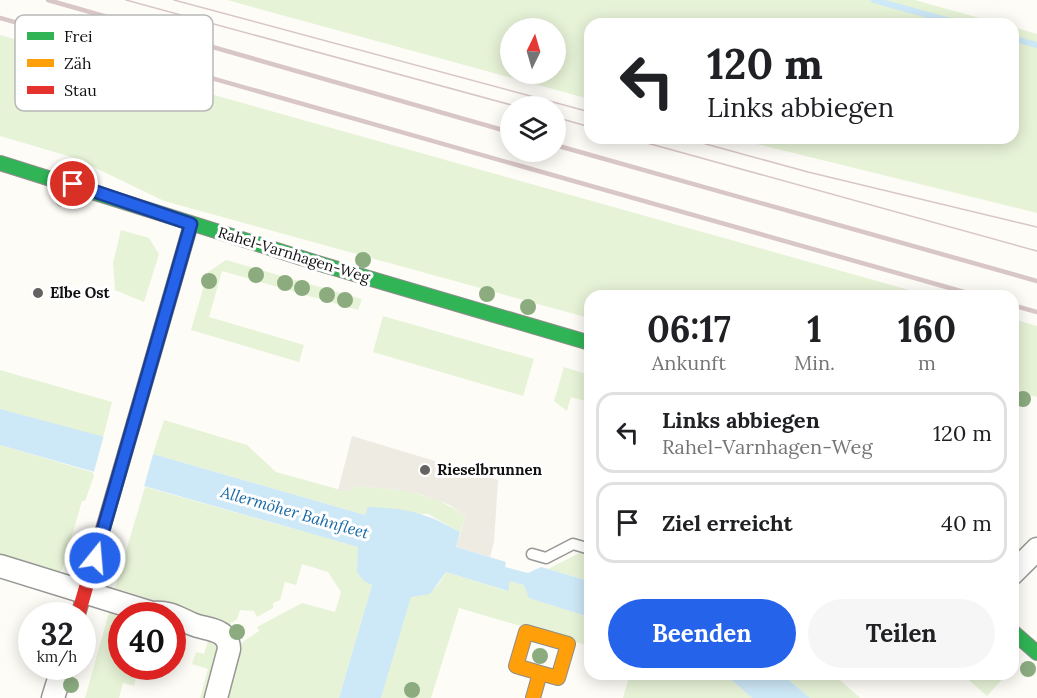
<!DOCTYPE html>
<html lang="de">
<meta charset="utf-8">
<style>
body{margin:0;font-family:Lora,serif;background:#f6f6f6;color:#202124;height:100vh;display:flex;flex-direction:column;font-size:22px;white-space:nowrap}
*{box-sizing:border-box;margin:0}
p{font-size:20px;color:#757577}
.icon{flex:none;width:33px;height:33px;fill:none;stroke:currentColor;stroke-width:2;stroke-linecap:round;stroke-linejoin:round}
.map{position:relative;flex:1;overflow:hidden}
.drawer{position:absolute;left:584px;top:290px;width:435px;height:390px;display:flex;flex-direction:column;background:#fff;border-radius:18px;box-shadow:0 3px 15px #0003}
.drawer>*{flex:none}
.banner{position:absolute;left:584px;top:18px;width:435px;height:126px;border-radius:18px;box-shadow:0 3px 15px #0003;background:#fff;color:#202124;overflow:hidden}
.needle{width:39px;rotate:5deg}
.fabs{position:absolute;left:500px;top:18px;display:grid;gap:12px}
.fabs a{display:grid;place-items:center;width:66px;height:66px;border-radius:50%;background:#fff;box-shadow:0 3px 15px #0003;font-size:30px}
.speed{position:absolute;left:18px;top:602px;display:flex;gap:12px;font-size:30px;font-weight:700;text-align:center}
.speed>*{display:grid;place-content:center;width:78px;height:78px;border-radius:50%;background:#fff;box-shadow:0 3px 15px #0003;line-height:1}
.speed small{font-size:15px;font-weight:400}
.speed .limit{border:9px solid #d22;background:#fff;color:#111}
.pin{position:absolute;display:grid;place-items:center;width:51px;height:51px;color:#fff;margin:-26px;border:3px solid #fff;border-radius:50%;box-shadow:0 2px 6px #0007}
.me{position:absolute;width:66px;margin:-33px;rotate:17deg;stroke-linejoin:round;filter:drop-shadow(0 0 4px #0008)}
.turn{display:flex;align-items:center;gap:21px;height:126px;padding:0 24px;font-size:27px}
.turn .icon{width:78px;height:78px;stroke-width:2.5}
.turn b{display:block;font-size:42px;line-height:51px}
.eta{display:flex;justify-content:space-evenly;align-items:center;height:102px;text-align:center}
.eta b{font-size:36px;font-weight:800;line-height:42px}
.primary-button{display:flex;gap:12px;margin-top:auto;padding:12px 24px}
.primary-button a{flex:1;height:69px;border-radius:36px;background:#2563eb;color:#fff;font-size:24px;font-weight:800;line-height:69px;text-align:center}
.primary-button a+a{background:#f6f6f6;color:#202124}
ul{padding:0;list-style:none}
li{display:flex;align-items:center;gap:18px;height:81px;margin:0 12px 9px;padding:0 12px;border:3px solid #e0e0e0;border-radius:18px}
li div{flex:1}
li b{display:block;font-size:22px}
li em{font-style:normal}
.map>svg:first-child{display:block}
.green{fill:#e7f3d7;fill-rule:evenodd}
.plaza{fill:#edebe2}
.water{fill:#cde8f7}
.pier{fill:#fdfcf7}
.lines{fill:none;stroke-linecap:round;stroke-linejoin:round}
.stream{stroke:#cde8f7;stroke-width:6}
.lane-casing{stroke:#979795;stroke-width:13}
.street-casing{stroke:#979795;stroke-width:25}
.fast-casing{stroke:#8e8d8b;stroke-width:16}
.slow-casing{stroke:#8e8d8b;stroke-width:16}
.jam-casing{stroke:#8e8d8b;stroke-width:16}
.lane{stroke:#fffffe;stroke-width:10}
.street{stroke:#fffffe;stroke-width:22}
.fast{stroke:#30b455;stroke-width:14}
.slow{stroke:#ff9f0a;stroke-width:14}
.jam{stroke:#e5322d;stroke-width:14}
.tram{stroke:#d9c6c7;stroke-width:1.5}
.rail{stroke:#d9c6c7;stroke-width:4.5}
.tree{fill:#8cac80}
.route-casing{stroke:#184099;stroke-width:15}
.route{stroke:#2563eb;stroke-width:10}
.poi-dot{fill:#646362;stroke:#fff;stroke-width:2}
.labels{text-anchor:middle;stroke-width:6;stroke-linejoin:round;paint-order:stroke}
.street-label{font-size:15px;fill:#111;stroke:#fff}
.poi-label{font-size:15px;font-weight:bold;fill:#111;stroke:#fff;text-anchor:start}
.water-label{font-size:16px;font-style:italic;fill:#1768a6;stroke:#fff}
.key{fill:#fff;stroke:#b8b8b8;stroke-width:1.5}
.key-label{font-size:16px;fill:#111}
</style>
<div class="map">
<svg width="1037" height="698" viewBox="0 0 1037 698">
<rect width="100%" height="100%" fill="#fdfcf7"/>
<g class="green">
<path d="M227,0H915L1001,24H590L589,99ZM510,28H555V74H510Z"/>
<path d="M1013,27L1037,34V213L733,138H1012Z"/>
<path d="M0,35L927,295L590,296L589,318L164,201L75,158L0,136Z"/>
<path d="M121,230L149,238L159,254L144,302L115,290L113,263Z"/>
<path d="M226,260L362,299L358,310L222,271L209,317L304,345L299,362L191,330L208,272Z"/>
<path d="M383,316L534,359L523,396L373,352Z"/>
<path d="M1013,319L1037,326V397L1013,391Z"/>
<path d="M564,367L589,375V402L571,397L567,411L554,401Z"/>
<path d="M0,370L112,402L103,438L0,409Z"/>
<path d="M164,420L247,445L276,472L348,492L356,486C395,489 434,491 465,517L460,532L428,514L365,515L153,454Z"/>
<path d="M0,445L95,473L85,501H82L62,570L57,573L0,556Z"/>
<path d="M145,487L359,547L357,572L372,585L339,698H224L241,643L259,631L257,627L302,603L335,612L341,592L328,572L302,564L296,585L285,582L280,600L273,603V608L257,617L254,611L240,610L237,619L230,624L115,588Z"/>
<path d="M589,548V581L548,569Z"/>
<path d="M446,572L507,591L510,581L525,585L530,598L589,617V646L459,608L431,698H381L411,596C428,597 438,587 446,572Z"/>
<path d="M110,609L122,615V666H139L134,686L123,683L119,698H85Z"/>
<path d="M209,638L218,646L204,698H200L208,669L192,664L196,652L204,654Z"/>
<path d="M630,674H725L752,698H623Z"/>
<path d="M782,674H833L860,698H810Z"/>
<path d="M962,674H1007L987,696Z"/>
</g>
<path class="plaza" d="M352,436L498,480L494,542L490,557L456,547L465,517L450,505L420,494L391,489L356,486L348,492L338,490Z"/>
<g class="water">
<path d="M0,409L112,439L153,454L365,515L368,507C409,509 424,512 460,532L456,547L506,562L505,567L528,573L541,567L589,581V617L529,598L524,585L510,581L508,591L446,572L430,594L411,597L381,698H339L372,585L364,581L357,572L358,547L0,445Z"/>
<path d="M725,674H782L810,698H752Z"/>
</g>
<path class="pier" d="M104,435L154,451L143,490L93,475Z"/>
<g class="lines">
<g class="stream">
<path d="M874,0L961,24"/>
<path d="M1012,38L1037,45"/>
</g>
<defs>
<path id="lane" d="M532,554L546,558L573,544L590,549"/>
<g id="street">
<path d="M0,566L152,613C169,611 178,618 192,624C201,628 212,628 220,633C226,636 229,643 229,649L216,698"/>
<path d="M1012,574L1037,549"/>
<path d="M53,698L63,666"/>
</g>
<g id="fast">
<path d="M0,163L324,265L590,343"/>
<path d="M1012,631L1037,653"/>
</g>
<g id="slow">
<path d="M134,422L191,224"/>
<path d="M533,698L540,673L558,678L568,644L526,632L516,666L540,673"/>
</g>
<path id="jam" d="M78,615L134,422"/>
</defs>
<use href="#lane" class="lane-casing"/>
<use href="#street" class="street-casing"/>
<use href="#fast" class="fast-casing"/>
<use href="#slow" class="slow-casing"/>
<use href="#jam" class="jam-casing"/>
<use href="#lane" class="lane"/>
<use href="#street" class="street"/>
<use href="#fast" class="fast"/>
<use href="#slow" class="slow"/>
<use href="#jam" class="jam"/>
<g class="tram">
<path d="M126,0L515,106"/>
<path d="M174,0L590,112"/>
<path d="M555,117L590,127"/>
<path d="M629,138L1037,251"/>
<path d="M684,138L808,172L1037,227"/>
</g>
<g class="rail">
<path d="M48,0L510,132"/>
<path d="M0,18L978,296"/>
<path d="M555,145L1037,281"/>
<path d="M1012,305L1037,312"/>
</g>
</g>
<g class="tree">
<circle cx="63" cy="199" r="8"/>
<circle cx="363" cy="260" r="8"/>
<circle cx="256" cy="275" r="8"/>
<circle cx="209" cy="281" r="8"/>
<circle cx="285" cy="283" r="8"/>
<circle cx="302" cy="288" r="8"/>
<circle cx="487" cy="294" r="8"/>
<circle cx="327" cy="295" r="8"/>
<circle cx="345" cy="300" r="8"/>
<circle cx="528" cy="307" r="8"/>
<circle cx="1023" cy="399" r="8"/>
<circle cx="237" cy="632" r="8"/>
<circle cx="540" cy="656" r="8"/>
<circle cx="1028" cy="669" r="8"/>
<circle cx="71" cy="685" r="8"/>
<circle cx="412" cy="690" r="8"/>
</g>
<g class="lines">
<defs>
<path id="route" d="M73,184L191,224L95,558"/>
</defs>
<use href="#route" class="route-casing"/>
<use href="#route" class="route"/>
</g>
<g class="poi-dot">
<circle cx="38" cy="293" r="6"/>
<circle cx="425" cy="470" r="6"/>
</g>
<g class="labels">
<g class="street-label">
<text transform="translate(294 255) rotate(17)" y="5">Rahel-Varnhagen-Weg</text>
</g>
<g class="poi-label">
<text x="50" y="298">Elbe Ost</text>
<text x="437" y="475">Rieselbrunnen</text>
</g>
<g class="water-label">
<text transform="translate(295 512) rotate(16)" y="6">Allermöher Bahnfleet</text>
</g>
</g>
<rect x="15" y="15" width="198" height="96" rx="9" class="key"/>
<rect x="27" y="32" width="27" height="8" fill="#30b455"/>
<rect x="27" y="59" width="27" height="8" fill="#ff9f0a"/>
<rect x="27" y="86" width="27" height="8" fill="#e5322d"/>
<g class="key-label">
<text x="64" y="42">Frei</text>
<text x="64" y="69">Zäh</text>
<text x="64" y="96">Stau</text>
</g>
</svg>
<div class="fabs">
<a><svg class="needle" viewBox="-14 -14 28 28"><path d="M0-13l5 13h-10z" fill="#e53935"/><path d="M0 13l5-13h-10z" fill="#757577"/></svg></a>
<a><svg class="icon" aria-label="layers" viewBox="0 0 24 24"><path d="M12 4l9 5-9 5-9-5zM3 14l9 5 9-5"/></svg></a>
</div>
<div class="speed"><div>32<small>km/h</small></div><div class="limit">40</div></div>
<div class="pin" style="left:73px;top:184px;background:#d93025"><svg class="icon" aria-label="arrive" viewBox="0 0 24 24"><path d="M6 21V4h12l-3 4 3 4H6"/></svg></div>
<svg class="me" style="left:95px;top:558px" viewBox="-20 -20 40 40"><circle r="17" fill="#2563eb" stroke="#fff" stroke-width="3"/><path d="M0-11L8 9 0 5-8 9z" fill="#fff"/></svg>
<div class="banner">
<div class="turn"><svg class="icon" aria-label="left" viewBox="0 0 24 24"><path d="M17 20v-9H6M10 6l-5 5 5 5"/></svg><div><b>120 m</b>Links abbiegen</div></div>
</div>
<section class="drawer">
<div class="eta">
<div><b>06:17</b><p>Ankunft</p></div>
<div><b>1</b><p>Min.</p></div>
<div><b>160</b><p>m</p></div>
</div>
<ul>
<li><svg class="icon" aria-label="left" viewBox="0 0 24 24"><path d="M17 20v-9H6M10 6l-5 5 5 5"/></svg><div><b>Links abbiegen</b><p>Rahel-Varnhagen-Weg</p></div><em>120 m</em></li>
<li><svg class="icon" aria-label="arrive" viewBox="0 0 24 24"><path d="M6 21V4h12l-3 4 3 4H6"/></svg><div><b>Ziel erreicht</b></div><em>40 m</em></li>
</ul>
<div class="primary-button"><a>Beenden</a><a>Teilen</a></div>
</section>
</div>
